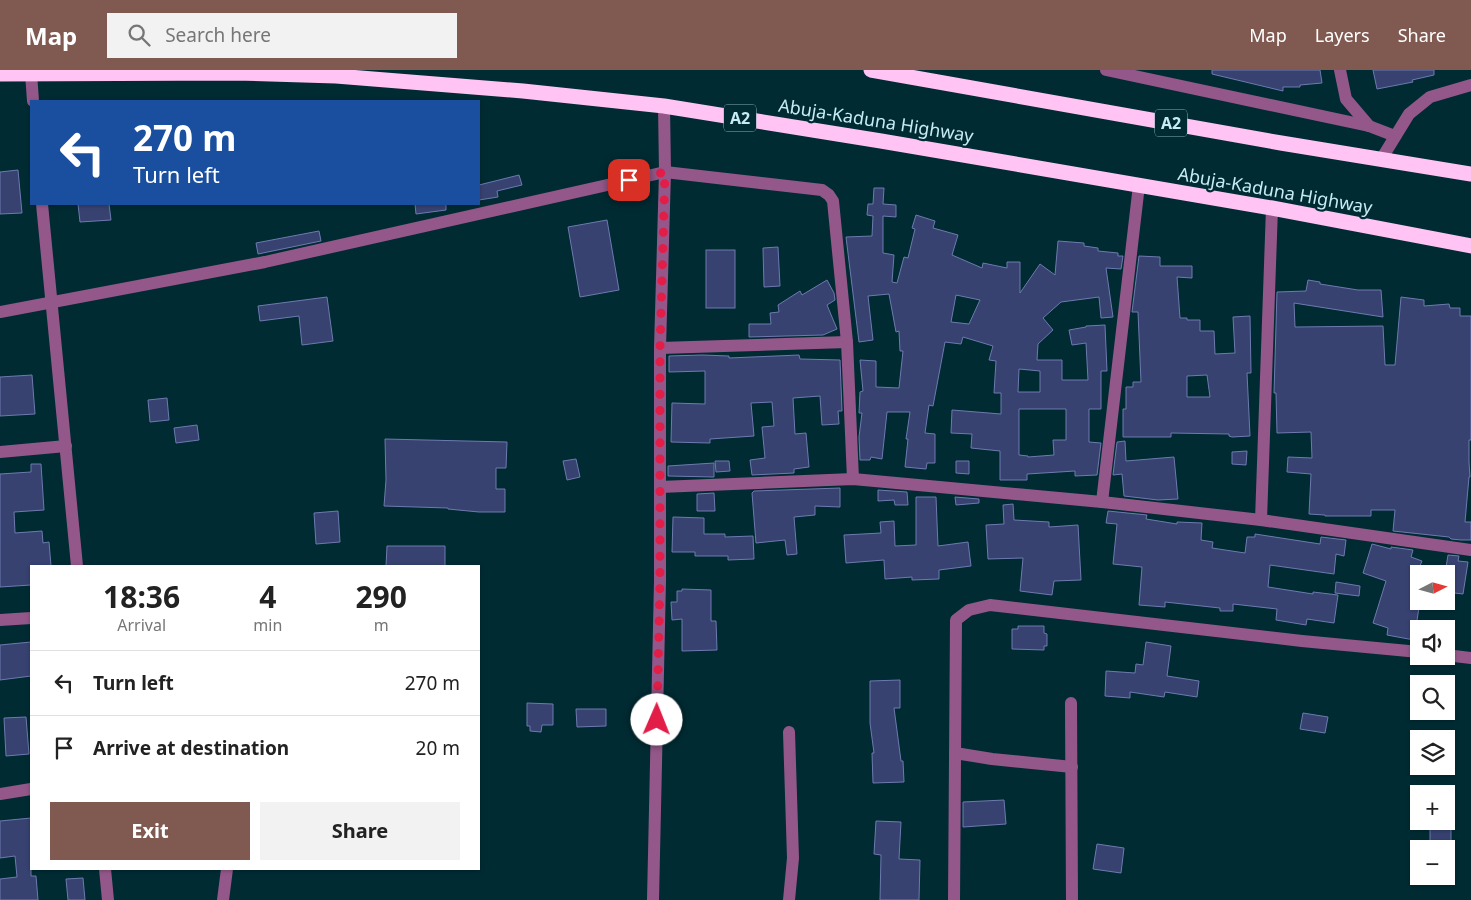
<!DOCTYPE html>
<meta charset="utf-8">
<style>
body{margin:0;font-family:"Noto Sans",sans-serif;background:#f2f2f2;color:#222;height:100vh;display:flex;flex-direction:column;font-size:19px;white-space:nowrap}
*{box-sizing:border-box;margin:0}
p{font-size:16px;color:#767676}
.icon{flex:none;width:28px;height:28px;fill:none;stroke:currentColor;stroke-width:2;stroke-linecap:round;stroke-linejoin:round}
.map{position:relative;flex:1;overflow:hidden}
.panel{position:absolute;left:30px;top:495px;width:450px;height:305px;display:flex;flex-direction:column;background:#fff;border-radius:0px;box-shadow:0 1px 4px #0004}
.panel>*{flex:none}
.top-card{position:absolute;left:30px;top:30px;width:450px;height:105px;border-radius:0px;box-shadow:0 1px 4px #0004;background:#1a4fa0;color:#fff;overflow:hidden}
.needle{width:32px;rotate:84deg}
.tools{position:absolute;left:1410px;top:495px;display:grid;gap:10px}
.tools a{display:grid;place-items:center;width:45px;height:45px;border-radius:0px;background:#fff;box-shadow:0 1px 4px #0004;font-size:25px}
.pin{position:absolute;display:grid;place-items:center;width:42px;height:42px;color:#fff;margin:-21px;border-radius:10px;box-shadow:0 2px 8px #0006}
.me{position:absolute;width:55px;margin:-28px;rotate:1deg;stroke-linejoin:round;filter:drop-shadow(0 0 4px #0008)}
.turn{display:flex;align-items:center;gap:18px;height:105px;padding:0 20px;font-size:22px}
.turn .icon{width:65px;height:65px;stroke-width:2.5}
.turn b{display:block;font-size:35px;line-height:42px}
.eta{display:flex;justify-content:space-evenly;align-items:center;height:85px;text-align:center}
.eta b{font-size:30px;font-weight:700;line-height:35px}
.button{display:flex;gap:10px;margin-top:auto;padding:10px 20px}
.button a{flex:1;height:58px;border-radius:0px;background:#805951;color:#fff;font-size:20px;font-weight:700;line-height:58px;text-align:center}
.button a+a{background:#f2f2f2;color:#222}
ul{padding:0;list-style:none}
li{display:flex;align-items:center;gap:15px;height:65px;padding:0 20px;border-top:1px solid #e0e0e0}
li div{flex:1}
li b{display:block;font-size:19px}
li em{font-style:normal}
header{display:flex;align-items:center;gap:30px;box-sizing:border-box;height:70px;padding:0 25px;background:#805951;color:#fff}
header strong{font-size:24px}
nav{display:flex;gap:28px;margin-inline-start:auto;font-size:18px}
.search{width:350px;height:45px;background:#f2f2f2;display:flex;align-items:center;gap:12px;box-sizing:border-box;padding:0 18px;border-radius:0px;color:#767676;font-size:19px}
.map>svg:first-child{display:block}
.building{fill:#374271;stroke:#6d7aae;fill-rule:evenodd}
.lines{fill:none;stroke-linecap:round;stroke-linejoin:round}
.minor{stroke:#935889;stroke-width:12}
.highway{stroke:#ffc4f4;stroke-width:15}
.route{stroke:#e11d48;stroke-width:9;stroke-dasharray:0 16.2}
.labels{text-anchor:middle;stroke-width:4.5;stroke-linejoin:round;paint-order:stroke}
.shield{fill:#002b33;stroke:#8bb1ba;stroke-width:1}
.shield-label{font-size:16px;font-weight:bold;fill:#c6ebf4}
.street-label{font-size:18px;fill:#c6ebf4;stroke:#002b33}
</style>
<header>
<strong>Map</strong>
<div class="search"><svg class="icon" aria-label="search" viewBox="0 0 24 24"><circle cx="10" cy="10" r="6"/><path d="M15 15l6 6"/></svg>Search here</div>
<nav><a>Map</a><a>Layers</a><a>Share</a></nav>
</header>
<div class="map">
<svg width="1471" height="830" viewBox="0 0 1471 830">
<rect width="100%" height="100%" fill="#002b33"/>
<g class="building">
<path d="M1212,0H1320L1322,13L1300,15V17H1283V21L1212,4Z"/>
<path d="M1373,0H1434V5L1412,10L1413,12L1377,19Z"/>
<path d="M18,100L22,143L0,144V102Z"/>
<path d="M519,105L522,115L497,121L498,127L479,130V115Z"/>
<path d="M874,118H884L883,134L896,135V147L883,146V183L894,185L892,212L897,213L904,187L908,188L915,159L912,158L916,145L935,151L933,158L958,165L952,185L982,198L983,193L1007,198V192H1020V223L1040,194L1055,205L1058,171L1084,173V176L1098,178V181L1118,183V186H1123L1121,199L1106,198L1113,247L1101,248L1099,227L1061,232L1043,248L1053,260L1038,274L1037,290H1062V310H1088L1086,273L1072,275L1069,260L1086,257V256L1105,255L1107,301H1101V339H1089V372L1101,373L1097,405L1075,406V401L1027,404V410H1000V381L971,378L972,364L951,363L952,340L1001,344V323H994L996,291L989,290L993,276L963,267L961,274L945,272L933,336L929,335L925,363L935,364V393H927L926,399L905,397L908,369H906L910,342H887L882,389L871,387L870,390H860L859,367L862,343H859L860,322L863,321L860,290L876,291V317L899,318L903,281H900L899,261L896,262L889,224L868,226L873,270L859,272L846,167L872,166L873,146L867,145L868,134H873ZM956,225L980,230L969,254L951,252ZM1019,299L1040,301V322H1018ZM1019,339H1066V370H1053L1054,385L1028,387V386L1019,385Z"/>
<path d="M78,134H109L111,150L80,152Z"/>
<path d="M415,134H446V140L416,144Z"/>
<path d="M607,150L619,220L580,227L568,157Z"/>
<path d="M319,161L321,171L258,184L256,173Z"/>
<path d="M778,177L780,216L764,217L763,178Z"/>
<rect x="706" y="180" width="29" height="58"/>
<path d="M1139,186L1160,187V196H1192V208L1177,207L1180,248H1187V250H1200V261H1214L1215,284L1235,283L1233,247L1250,246L1251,303H1247L1250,366L1232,367L1229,366V364L1171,363V367H1123V339H1126V317H1133V312H1141L1138,242H1132ZM1207,305L1210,327H1187V306Z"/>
<path d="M827,210L834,223L835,230L827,235L837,259L823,265L749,267V254H771L770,243L779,242L778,235L800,221L802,225Z"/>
<path d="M1308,210L1320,212V214L1358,220H1381L1383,247L1294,233L1295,257L1383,256L1385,295H1395L1401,227L1424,230V236L1449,234L1450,238H1460V246H1471V370H1469V392L1470,407H1469L1465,452H1471V470H1461L1451,469L1449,467L1393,461L1395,440H1371V446H1325V445L1309,444L1311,404L1287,402L1288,387L1312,388L1311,362L1277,363L1276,323H1274L1277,222L1306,221Z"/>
<path d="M327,227L333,271L302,275L299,246L260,251L258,236Z"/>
<path d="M702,285L729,286V288L799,285L800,289L840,290L842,341H838L839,354L822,355L820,326L793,328L795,364L806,363L809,397L794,399V403L752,405L750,390L765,388L762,357L774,356L772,332L751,333L754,366L710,369V373L671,372L672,333L705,334V301L669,302V286Z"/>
<path d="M32,305L35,344L0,346V307Z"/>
<path d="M167,328L169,350L150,352L148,330Z"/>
<path d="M197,355L199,370L176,373L174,358Z"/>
<path d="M385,369L507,372L506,398H496V419H505V442H479L448,439V438L384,436L386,410Z"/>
<path d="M1125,371L1126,391L1174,387L1178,429L1158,430L1124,426L1122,404L1113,405L1117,372Z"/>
<path d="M1247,381L1246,395L1232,394V382Z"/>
<path d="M576,389L580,407L567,410L563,391Z"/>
<path d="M715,391H729L730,401L716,402Z"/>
<path d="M956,391H969V404L956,403Z"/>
<path d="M714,393V407L668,406V396Z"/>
<path d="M31,394H41L44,440L14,442L15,463L42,461L43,473L49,472L51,496H31V515L0,517V404L31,402Z"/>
<path d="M840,418V437L815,436V445L794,447L797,484L787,485L785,470L756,473L752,423L754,421Z"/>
<path d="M878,420L907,422L908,435H895L894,430L878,431Z"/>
<path d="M714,423L715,441H697V424Z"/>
<path d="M916,427H936L938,476L968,472L971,496L939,500V509L912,510V507L885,509L884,490L846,493L844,465L881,463L880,452L894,451L895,476L916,475Z"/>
<path d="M955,427L979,429V433L956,435Z"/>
<path d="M1013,434L1014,450L1049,452V457L1078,455L1081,510L1054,511L1052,525L1020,521L1023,488L988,489L986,455L1004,454L1003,435Z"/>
<path d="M338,441L340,472L316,474L314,443Z"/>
<path d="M1108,441L1147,445L1146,449L1177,454V452L1202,453L1201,470L1213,472L1212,478L1245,483L1247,467H1255V464L1320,474L1321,467L1346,470L1344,486L1336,484L1334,504L1270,495L1268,517L1313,524V522L1338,525L1334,553L1307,549L1306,555L1276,550L1277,539L1233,534V541H1220V538L1165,532V537L1139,535L1142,497L1113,494L1117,454L1106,453Z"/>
<path d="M673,447L704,448V464H725V467L753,466L754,489L728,490V486H695V482H672Z"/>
<path d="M1372,474L1391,479V477L1413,480L1411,487L1422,491L1417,503L1419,504V531H1420L1414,570L1387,565L1388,558L1373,553L1386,511L1363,503Z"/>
<path d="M387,476H445V496H386Z"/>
<path d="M1448,485L1459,486L1458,491L1468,492L1463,524L1446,522L1445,504Z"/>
<path d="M1336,512L1360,516L1359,526L1335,523Z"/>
<path d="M682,519L711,520V551H716L717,580L682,581V549L672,550L671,532H677V521H682Z"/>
<path d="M1018,556H1044V563L1047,564V576H1044V580L1012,579V559H1018Z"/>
<path d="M31,572V606L0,610V575Z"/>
<path d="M1146,572L1171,576L1167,606L1199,611L1197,627L1165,622L1164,627L1130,622V628L1105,626L1106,601L1135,603L1136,594L1143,595Z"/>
<path d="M900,610V638H894L901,691H903L904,712L873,713L872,683H874L870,653V611Z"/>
<path d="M527,633L553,634V655H542L541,662L530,661V656H527Z"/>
<path d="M576,639H606V656L577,657Z"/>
<path d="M1303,643L1328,647L1325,663L1300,659Z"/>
<path d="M26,647L29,684L6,686L4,648Z"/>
<path d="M1004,730L1006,754L963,757V732Z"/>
<path d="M31,748V806H36L38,830H0V809L17,807L15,786L0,788V751Z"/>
<path d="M876,751L901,752L899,789L920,790L919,830H880L881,785L874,784Z"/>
<rect x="1430" y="757" width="21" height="22"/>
<path d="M1097,774L1124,778L1121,803L1093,799Z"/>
<path d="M83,808L85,830H68L66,809Z"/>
</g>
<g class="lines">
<g class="minor">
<path d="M1106,0L1369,56L1395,66"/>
<path d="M1340,0L1346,29L1369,56"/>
<path d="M31,3L33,31"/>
<path d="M1382,88L1409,44L1430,27L1471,15"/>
<path d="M42,134L77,496"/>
<path d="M0,242L265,192L665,102L822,120L829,125L833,131L847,272L853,409"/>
<path d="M660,278L847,272"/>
<path d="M0,382L66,376"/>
<path d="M660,417L853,409L1102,432L1261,450L1471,480"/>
<path d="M1102,432L1139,115"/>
<path d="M1261,450L1272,138"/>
<path d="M0,550L31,548"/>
<path d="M1446,585L1471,588"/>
<path d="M1071,633L1072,830"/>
<path d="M955,683L992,689L1072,697"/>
<path d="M0,724L31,719"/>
<path d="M105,799L108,830"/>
<path d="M223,830L227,799"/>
<path d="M653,830L660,511V278L665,102L664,36"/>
<path d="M789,830L793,788L789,662"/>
<path d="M954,830L956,550L969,540L990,535L1302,571L1419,582"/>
</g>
<g class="highway">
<path d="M871,0L1281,73L1471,104"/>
<path d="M0,4L236,3L336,6L523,21L664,36L881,71L1272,138L1471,176"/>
</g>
</g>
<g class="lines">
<path class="route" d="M629,110L665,102L660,278V511L657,650"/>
</g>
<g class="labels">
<g class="shield">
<rect x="724" y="34.5" width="32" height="27" rx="4"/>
<rect x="1155" y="39.5" width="32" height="27" rx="4"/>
</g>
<g class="shield-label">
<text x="740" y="54">A2</text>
<text x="1171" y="59">A2</text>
</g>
<g class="street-label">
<text transform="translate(876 51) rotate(9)" y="6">Abuja-Kaduna Highway</text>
<text transform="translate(1275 121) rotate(10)" y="6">Abuja-Kaduna Highway</text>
</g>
</g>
</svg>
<div class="tools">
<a><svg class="needle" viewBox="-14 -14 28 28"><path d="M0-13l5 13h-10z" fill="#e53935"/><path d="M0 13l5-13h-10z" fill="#767676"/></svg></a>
<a><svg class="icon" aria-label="sound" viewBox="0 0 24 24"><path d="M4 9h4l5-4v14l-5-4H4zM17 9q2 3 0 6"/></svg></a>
<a><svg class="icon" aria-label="search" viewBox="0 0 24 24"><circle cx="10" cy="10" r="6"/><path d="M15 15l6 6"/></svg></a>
<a><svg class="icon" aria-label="layers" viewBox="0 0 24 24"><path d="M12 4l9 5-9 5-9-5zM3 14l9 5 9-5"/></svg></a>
<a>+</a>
<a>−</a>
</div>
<div class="pin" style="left:629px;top:110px;background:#d93025"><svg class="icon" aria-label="arrive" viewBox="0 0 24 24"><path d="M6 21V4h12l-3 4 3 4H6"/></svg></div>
<svg class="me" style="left:657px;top:650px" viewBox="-20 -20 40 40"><circle r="19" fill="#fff"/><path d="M0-13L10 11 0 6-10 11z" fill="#e11d48"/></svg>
<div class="top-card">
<div class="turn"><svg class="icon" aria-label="left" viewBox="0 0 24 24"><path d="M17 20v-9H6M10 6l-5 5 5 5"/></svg><div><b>270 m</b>Turn left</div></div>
</div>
<section class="panel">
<div class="eta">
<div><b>18:36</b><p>Arrival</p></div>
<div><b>4</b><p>min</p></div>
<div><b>290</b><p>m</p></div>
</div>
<ul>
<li><svg class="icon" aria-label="left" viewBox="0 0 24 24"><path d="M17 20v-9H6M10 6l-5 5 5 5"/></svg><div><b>Turn left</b></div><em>270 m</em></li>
<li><svg class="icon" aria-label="arrive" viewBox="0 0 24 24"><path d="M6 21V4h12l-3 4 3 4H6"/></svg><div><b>Arrive at destination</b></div><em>20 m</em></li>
</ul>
<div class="button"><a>Exit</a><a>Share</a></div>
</section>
</div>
